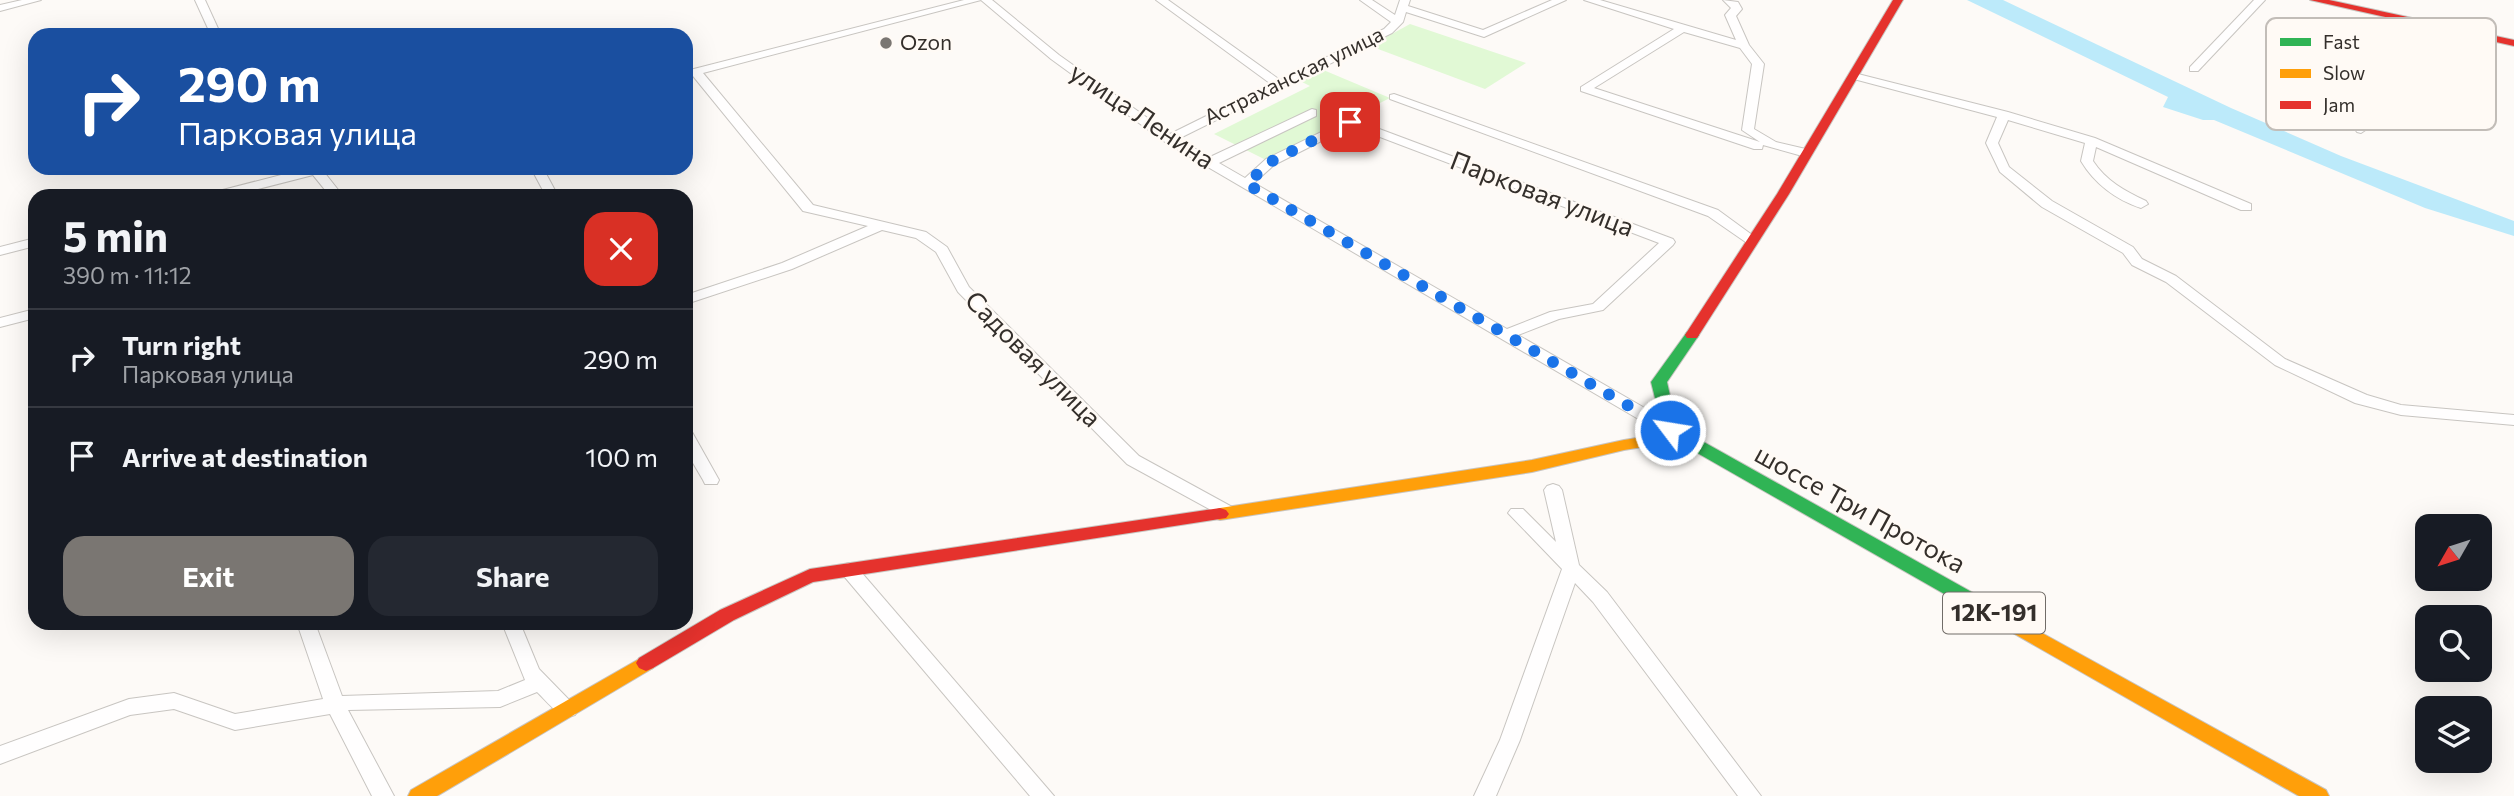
<!DOCTYPE html>
<meta charset="utf-8">
<style>
body{margin:0;font-family:Commissioner,sans-serif;background:#242831;color:#f1f3f6;height:100vh;display:flex;flex-direction:column;font-size:26px;white-space:nowrap}
*{box-sizing:border-box;margin:0}
p{font-size:23px;color:#9ea1a6}
.icon{flex:none;width:38px;height:38px;fill:none;stroke:currentColor;stroke-width:2;stroke-linecap:round;stroke-linejoin:round}
.map{position:relative;flex:1;overflow:hidden}
.side{position:absolute;left:28px;top:189px;width:665px;height:441px;display:flex;flex-direction:column;background:#171b24;border-radius:21px;box-shadow:0 7px 28px #0002}
.side>*{flex:none}
.guide{position:absolute;left:28px;top:28px;width:665px;height:147px;border-radius:21px;box-shadow:0 7px 28px #0002;background:#1a4fa0;color:#fff;overflow:hidden}
.needle{width:46px;rotate:231deg}
.tools{position:absolute;left:2415px;top:514px;display:grid;gap:14px}
.tools a{display:grid;place-items:center;width:77px;height:77px;border-radius:14px;background:#171b24;box-shadow:0 7px 28px #0002;font-size:35px}
.pin{position:absolute;display:grid;place-items:center;width:60px;height:60px;color:#fff;margin:-30px;border-radius:14px;box-shadow:0 4px 10px #0006}
.me{position:absolute;width:77px;margin:-38px;rotate:301deg;stroke-linejoin:round;filter:drop-shadow(0 0 5px #0008)}
.turn{display:flex;align-items:center;gap:24px;height:147px;padding:0 35px;font-size:32px}
.turn .icon{width:91px;height:91px;stroke-width:2.5}
.turn b{display:block;font-size:49px;line-height:60px}
.round{display:grid;place-items:center;flex:none;width:74px;height:74px;border-radius:21px;background:#242831}
.summary{display:flex;align-items:center;justify-content:space-between;height:119px;padding:0 35px}
h1{font-size:42px;font-weight:700;line-height:52px}
.primary-button{display:flex;gap:14px;margin-top:auto;padding:14px 35px}
.primary-button a{flex:1;height:80px;border-radius:21px;background:#7a7672;color:#fff;font-size:28px;font-weight:700;line-height:80px;text-align:center}
.primary-button a+a{background:#242831;color:#f1f3f6}
ul{padding:0;list-style:none}
li{display:flex;align-items:center;gap:21px;height:98px;padding:0 35px;border-top:2px solid #363941}
li div{flex:1}
li b{display:block;font-size:26px}
li em{font-style:normal}
.map>svg:first-child{display:block}
.green{fill:#e1f9d5}
.water{fill:#bceafa}
.lines{fill:none;stroke-linecap:round;stroke-linejoin:round}
.street-casing{stroke:#c8c5c1;stroke-width:2}
.fast-casing{stroke:#c8c5c1;stroke-width:2}
.slow-casing{stroke:#c8c5c1;stroke-width:2}
.jam-casing{stroke:#c8c5c1;stroke-width:2}
.street{fill:#fffefe;fill-rule:evenodd}
.fast{fill:#30b455;fill-rule:evenodd}
.slow{fill:#ff9f0a;fill-rule:evenodd}
.jam{fill:#e5322d;fill-rule:evenodd}
.route{stroke:#1a73e8;stroke-width:12;stroke-dasharray:0 21.6}
.poi-dot{fill:#7a7672;stroke:#fffaf5;stroke-width:2.5}
.labels{text-anchor:middle;stroke-width:5;stroke-linejoin:round;paint-order:stroke}
.far-poi-label{font-size:21px;fill:#342f2b;stroke:#fffaf5;text-anchor:start}
.far-street-label{font-size:21px;fill:#342f2b;stroke:#fffaf5}
.shield{fill:#fffaf5;stroke:#716c68;stroke-width:2}
.shield-label{font-size:24px;font-weight:bold;fill:#342f2b}
.street-label{font-size:26px;fill:#342f2b;stroke:#fffaf5}
.key{fill:#fffaf5;stroke:#c2bdb8;stroke-width:2}
.key-label{font-size:19px;fill:#342f2b}
</style>
<div class="map">
<svg width="2514" height="796" viewBox="0 0 2514 796">
<rect width="100%" height="100%" fill="#fdfaf7"/>
<g class="green">
<path d="M1410,24L1526,63L1485,89L1370,46Z"/>
<path d="M1321,69L1390,98L1266,160L1214,134L1310,86L1298,80Z"/>
</g>
<path class="water" d="M1967,0H2003L2231,108L2341,156L2514,221V236L2425,208L2214,120H2203L2163,107L2168,97Z"/>
<g class="lines">
<defs>
<g id="street">
<path d="M22,0H41L0,11V5Z"/>
<path d="M195,0H205L221,35H211Z"/>
<path d="M964,0H992L1059,55L1170,134L1271,84L1156,0H1168L1280,80L1384,29L1391,22L1360,0H1372L1395,15L1400,0H1410L1408,6L1483,30L1552,0H1566L1484,37L1406,12L1403,22L1392,33L1178,139L1210,157L1312,109L1316,110V116L1219,163L1245,178L1266,159L1350,118L1673,239L1675,242L1673,245L1603,310L1559,319L1518,335L1676,426L1678,430L1670,435L1664,434L1165,142L1051,59L981,0L703,73L813,205L926,232L947,247L969,287L1139,456L1234,508L1237,512L1234,516H1222L1127,464L958,292L936,252L916,238L882,230L792,269L686,304V295L782,263L868,226L803,211L693,76L686,77V71ZM1351,126L1659,243L1593,304L1550,312L1507,329L1254,183L1274,165Z"/>
<path d="M1584,0H1600L1736,40L1725,15L1731,8L1723,0L1738,2L1742,9L1736,16L1749,45L1764,64L1754,129L1776,142L1810,150L1812,153L1806,157L1763,145L1762,149H1754L1581,91V87L1674,29ZM1684,32L1740,48L1752,64L1742,130L1760,142L1594,88Z"/>
<path d="M2254,0H2265L2198,71H2190V67Z"/>
<path d="M2419,22L2428,24L2367,129L2361,133L2357,132L2355,129Z"/>
<path d="M1854,73L2008,112L2095,138L2251,204V210H2241L2096,147L2093,161C2106,181 2125,191 2146,201L2148,204L2141,208C2116,200 2094,183 2081,161L2085,143L2008,120L1998,143L2009,167L2052,201L2133,247L2142,259L2176,276L2285,359L2367,395L2401,405L2514,415V425L2401,415L2355,403L2275,365L2166,282L2132,265L2123,253L2042,207L2000,172L1986,143L1997,117L1850,78L1848,76Z"/>
<path d="M1394,94L1718,210L1759,240L1757,243H1747L1708,216L1390,99V95Z"/>
<path d="M331,168L324,172L343,196H330L313,175L231,196H210L211,193L308,168Z"/>
<path d="M531,168H543L558,196H546Z"/>
<path d="M35,238V246L0,255V247Z"/>
<path d="M35,309V318L0,327V318Z"/>
<path d="M686,431L692,432L719,480L717,484H705L703,480L686,451Z"/>
<path d="M1553,484L1559,486L1562,490L1579,565L1607,592L1761,796H1738L1593,602L1575,583L1520,740L1496,796H1474L1500,740L1562,569L1508,513L1511,509H1523L1556,542L1544,490L1547,486Z"/>
<path d="M849,563L855,565L1054,796H1030L843,575L840,570L843,565Z"/>
<path d="M297,623H315L342,696L498,691L525,680L502,623H520L539,669L578,709L575,715C559,720 548,702 537,692L500,707L348,710L394,796H372L330,714L235,730L174,709L130,715L0,764V746L129,699L174,693L235,714L323,699Z"/>
</g>
<path id="fast" d="M1692,331L1699,335L1667,382L1677,427L2018,618L2020,623L2018,628L2011,630L2004,628L1664,434L1651,382L1687,332Z"/>
<g id="slow">
<path d="M1680,431L1686,432L1688,436L1686,440L1624,450L1532,472L1220,520L1214,518L1211,514L1214,510L1220,508L1532,460L1624,440Z"/>
<path d="M2011,616L2326,790L2329,796H2299L2004,628L2002,623L2004,618Z"/>
<path d="M646,655L653,658L656,663L653,668L437,796H408L411,790Z"/>
</g>
<g id="jam">
<path d="M1893,0H1903L1789,194L1697,338H1687L1685,335L1777,194Z"/>
<path d="M2310,0H2329L2514,40V46Z"/>
<path d="M1220,508L1226,510L1229,514L1226,518L813,582L734,620L653,668L646,671L639,668L636,663L639,658L720,610L810,569Z"/>
</g>
</defs>
<use href="#street" class="street-casing"/>
<use href="#fast" class="fast-casing"/>
<use href="#slow" class="slow-casing"/>
<use href="#jam" class="jam-casing"/>
<use href="#street" class="street"/>
<use href="#fast" class="fast"/>
<use href="#slow" class="slow"/>
<use href="#jam" class="jam"/>
</g>
<g class="lines">
<path class="route" d="M1350,122L1270,162L1247,184L1670,430"/>
</g>
<circle class="poi-dot" cx="886" cy="43" r="7"/>
<g class="labels">
<g class="far-poi-label">
<text x="900" y="50">Ozon</text>
</g>
<g class="far-street-label">
<text transform="translate(1294 76) rotate(-26)" y="7">Астраханская улица</text>
</g>
<rect class="shield" x="1943" y="592.5" width="102" height="41" rx="5"/>
<g class="shield-label">
<text x="1994" y="621">12К-191</text>
</g>
<g class="street-label">
<text transform="translate(1142 116) rotate(34)" y="9">улица Ленина</text>
<text transform="translate(1542 194) rotate(21)" y="9">Парковая улица</text>
<text transform="translate(1033 359) rotate(45)" y="9">Садовая улица</text>
<text transform="translate(1860 509) rotate(29)" y="9">шоссе Три Протока</text>
</g>
</g>
<rect x="2266" y="18" width="230" height="112" rx="10" class="key"/>
<rect x="2280" y="38" width="31" height="8" fill="#30b455"/>
<rect x="2280" y="69" width="31" height="9" fill="#ff9f0a"/>
<rect x="2280" y="101" width="31" height="8" fill="#e5322d"/>
<g class="key-label">
<text x="2323" y="49">Fast</text>
<text x="2323" y="80">Slow</text>
<text x="2323" y="112">Jam</text>
</g>
</svg>
<div class="tools">
<a><svg class="needle" viewBox="-14 -14 28 28"><path d="M0-13l5 13h-10z" fill="#e53935"/><path d="M0 13l5-13h-10z" fill="#9ea1a6"/></svg></a>
<a><svg class="icon" aria-label="search" viewBox="0 0 24 24"><circle cx="10" cy="10" r="6"/><path d="M15 15l6 6"/></svg></a>
<a><svg class="icon" aria-label="layers" viewBox="0 0 24 24"><path d="M12 4l9 5-9 5-9-5zM3 14l9 5 9-5"/></svg></a>
</div>
<div class="pin" style="left:1350px;top:122px;background:#d93025"><svg class="icon" aria-label="arrive" viewBox="0 0 24 24"><path d="M6 21V4h12l-3 4 3 4H6"/></svg></div>
<svg class="me" style="left:1670px;top:430px" viewBox="-20 -20 40 40"><circle r="17" fill="#1a73e8" stroke="#fff" stroke-width="3"/><path d="M0-11L8 9 0 5-8 9z" fill="#fff"/></svg>
<div class="guide">
<div class="turn"><svg class="icon" aria-label="right" viewBox="0 0 24 24"><path d="M7 20v-9h11M14 6l5 5-5 5"/></svg><div><b>290 m</b>Парковая улица</div></div>
</div>
<section class="side">
<div class="summary"><div><h1>5 min</h1><p>390 m · 11:12</p></div><a class="round" style="background:#d93025;color:#fff"><svg class="icon" aria-label="close" viewBox="0 0 24 24"><path d="M6 6l12 12M18 6L6 18"/></svg></a></div>
<ul>
<li><svg class="icon" aria-label="right" viewBox="0 0 24 24"><path d="M7 20v-9h11M14 6l5 5-5 5"/></svg><div><b>Turn right</b><p>Парковая улица</p></div><em>290 m</em></li>
<li><svg class="icon" aria-label="arrive" viewBox="0 0 24 24"><path d="M6 21V4h12l-3 4 3 4H6"/></svg><div><b>Arrive at destination</b></div><em>100 m</em></li>
</ul>
<div class="primary-button"><a>Exit</a><a>Share</a></div>
</section>
</div>
